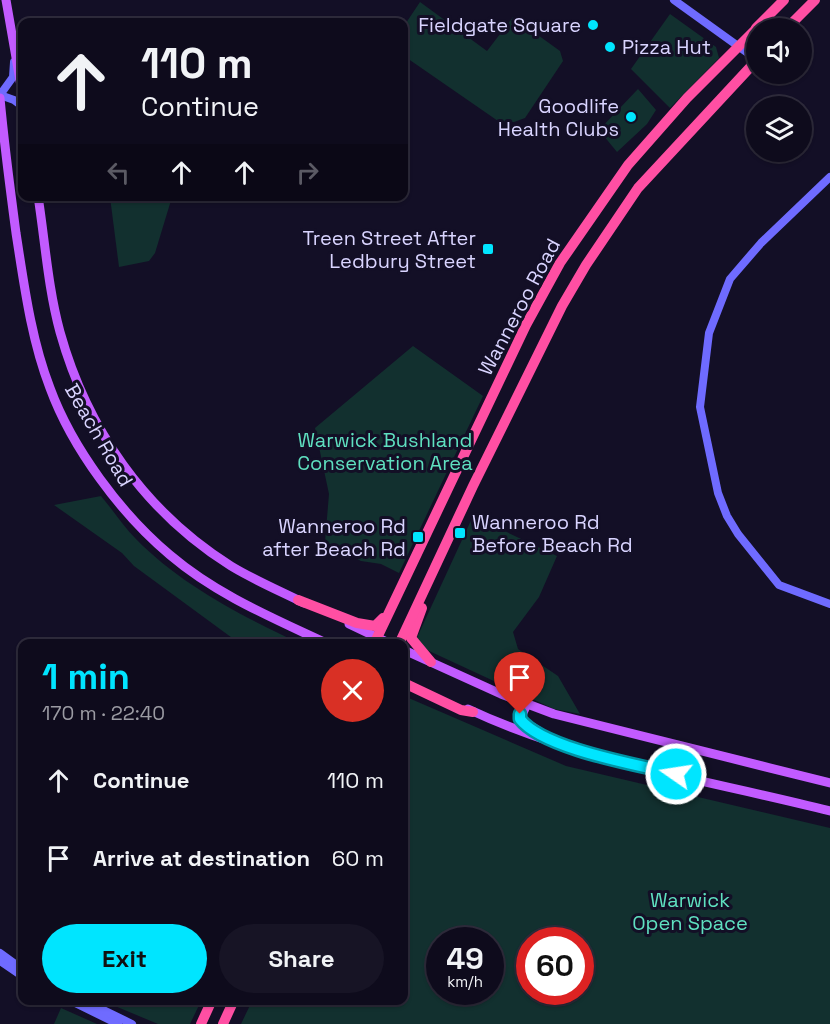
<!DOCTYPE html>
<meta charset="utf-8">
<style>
body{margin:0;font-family:"Space Grotesk",sans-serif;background:#171425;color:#f1f3f6;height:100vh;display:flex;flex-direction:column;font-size:22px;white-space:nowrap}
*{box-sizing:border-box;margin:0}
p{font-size:20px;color:#9b9ba3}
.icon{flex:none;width:33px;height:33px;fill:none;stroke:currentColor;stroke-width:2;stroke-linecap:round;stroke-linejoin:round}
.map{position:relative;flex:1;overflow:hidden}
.details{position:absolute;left:18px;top:639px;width:390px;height:366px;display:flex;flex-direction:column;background:#0e0b1c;border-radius:12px;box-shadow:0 2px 4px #0004,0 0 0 2px #2e2b3b}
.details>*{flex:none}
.banner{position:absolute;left:18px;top:18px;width:390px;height:183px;border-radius:12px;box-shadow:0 2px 4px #0004,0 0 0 2px #2e2b3b;background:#0e0b1c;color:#f1f3f6;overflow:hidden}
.tools{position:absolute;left:746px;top:18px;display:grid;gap:12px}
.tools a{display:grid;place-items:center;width:66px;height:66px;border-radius:50%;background:#0e0b1c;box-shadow:0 2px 4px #0004,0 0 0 2px #2e2b3b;font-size:30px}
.speed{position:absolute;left:426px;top:927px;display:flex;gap:12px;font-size:30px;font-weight:700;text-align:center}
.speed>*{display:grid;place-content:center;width:78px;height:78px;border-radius:50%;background:#0e0b1c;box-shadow:0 2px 4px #0004,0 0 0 2px #2e2b3b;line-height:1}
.speed small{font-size:15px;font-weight:400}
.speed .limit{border:9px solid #d22;background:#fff;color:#111}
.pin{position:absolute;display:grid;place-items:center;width:51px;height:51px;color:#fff;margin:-62px -26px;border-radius:50% 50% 50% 0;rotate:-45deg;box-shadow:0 0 6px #0007}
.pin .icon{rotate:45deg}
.me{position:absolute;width:66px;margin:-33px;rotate:283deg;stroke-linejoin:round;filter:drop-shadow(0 0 4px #0008)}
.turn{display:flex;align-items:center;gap:21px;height:126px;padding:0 24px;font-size:27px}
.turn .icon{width:78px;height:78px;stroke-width:2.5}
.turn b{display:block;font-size:42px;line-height:51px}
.lanes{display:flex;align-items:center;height:57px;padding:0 24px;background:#0003;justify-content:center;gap:30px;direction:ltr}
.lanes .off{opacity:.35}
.round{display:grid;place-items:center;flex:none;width:63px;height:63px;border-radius:32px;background:#171425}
.summary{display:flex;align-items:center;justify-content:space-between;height:102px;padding:0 24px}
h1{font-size:36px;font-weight:700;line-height:45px;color:#00e5ff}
.action{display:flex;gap:12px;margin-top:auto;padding:12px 24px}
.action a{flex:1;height:69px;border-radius:36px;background:#00e5ff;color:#111;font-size:24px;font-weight:700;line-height:69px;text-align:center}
.action a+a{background:#171425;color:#f1f3f6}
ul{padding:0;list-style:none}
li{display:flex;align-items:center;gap:18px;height:78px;padding:0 24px}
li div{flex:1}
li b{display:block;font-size:22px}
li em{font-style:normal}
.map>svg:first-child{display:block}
.green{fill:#12302f;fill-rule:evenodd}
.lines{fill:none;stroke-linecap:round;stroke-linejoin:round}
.secondary{stroke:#6f6bff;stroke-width:8}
.primary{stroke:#c25bff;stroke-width:9}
.highway{stroke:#ff4fa3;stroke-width:10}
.route-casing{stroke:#0095a6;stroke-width:15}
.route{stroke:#00e5ff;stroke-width:10}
.poi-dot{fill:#00e5ff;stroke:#130f26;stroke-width:2}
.labels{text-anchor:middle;stroke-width:6;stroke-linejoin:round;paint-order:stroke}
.poi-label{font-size:20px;fill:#d9d4ff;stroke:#130f26;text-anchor:end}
.street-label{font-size:20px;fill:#d9d4ff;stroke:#130f26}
.park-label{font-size:20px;fill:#5fe0c0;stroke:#130f26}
</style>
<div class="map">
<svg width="830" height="1024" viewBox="0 0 830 1024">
<rect width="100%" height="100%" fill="#130f26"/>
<g class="green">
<path d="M420,2L487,51L513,17L560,51L563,61L525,118L514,122L498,121L404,56V26Z"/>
<path d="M670,14L716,47L719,58L670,108L631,69Z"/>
<path d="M638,89L656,110L647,124L617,152L599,130Z"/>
<path d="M110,197H172L155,253L149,261L119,267Z"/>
<path d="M413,346L483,396L399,573L381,564L361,561L325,542L329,494L315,428Z"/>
<path d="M101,496C113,510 123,526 136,539C181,585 242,616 299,643H239L134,566L122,553L54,505Z"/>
<path d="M473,516L557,556L539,597L513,632L518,649L558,676L580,714L554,709L414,644Z"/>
<path d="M404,696L566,766L830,828V1024H241L252,1001L404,1000ZM440,940H490V992H440ZM530,940H580V992H530Z"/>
<path d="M103,1001H201L190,1024H158Z"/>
<path d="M61,1008L97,1024H54Z"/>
</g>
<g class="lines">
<g class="secondary">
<path d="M674,0L756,59"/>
<path d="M0,95L13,77L14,62"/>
<path d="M0,95L14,100L22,106"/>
<path d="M830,177L761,243L730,279L709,333L700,407L718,493L727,516L738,534L779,585L830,604"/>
<path d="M0,953L22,969"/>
<path d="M0,961L22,976"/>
<path d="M69,1000L118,1024"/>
<path d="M83,1000L132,1024"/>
</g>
<g class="primary">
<path d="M6,0L22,92"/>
<path d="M0,98C4,143 10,188 16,233C24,284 31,339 50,388C72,448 121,514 170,555C217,595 273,618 328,644"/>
<path d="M38,196C45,241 48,288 60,332C87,429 145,512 231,566C254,580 280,591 304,603"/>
<path d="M349,624L391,644"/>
<path d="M404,650L501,694L554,714L830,783"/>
<path d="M527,704L520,719L545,735"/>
<path d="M468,709C581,762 709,780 830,811"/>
</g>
<g class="highway">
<path d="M756,28L784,0"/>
<path d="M787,28L815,0"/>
<path d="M298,600L357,623L375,626L383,618"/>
<path d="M422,608L411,638L431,662"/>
<path d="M374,644L526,325L560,263L628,165L687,98L756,29"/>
<path d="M399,644L473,486L562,306L586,265L638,188L756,61"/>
<path d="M404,683L461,710L473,712"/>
<path d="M201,1024L212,1000"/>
<path d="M223,1024L234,1000"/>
</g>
</g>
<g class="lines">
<defs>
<path id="route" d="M520,714V719C543,749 639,765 676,774"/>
</defs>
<use href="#route" class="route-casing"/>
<use href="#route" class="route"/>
</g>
<g class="poi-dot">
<circle cx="593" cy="25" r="6"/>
<circle cx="610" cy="47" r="6"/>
<circle cx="631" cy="117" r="6"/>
<rect x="482" y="243" width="12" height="12" rx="3"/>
<rect x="454" y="527" width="12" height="12" rx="3"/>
<rect x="412" y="531" width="12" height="12" rx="3"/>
</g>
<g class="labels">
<g class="poi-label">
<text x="581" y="32">Fieldgate Square</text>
<text x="622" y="54" text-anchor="start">Pizza Hut</text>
<text x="619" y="113">Goodlife<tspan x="619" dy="23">Health Clubs</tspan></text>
<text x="476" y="245">Treen Street After<tspan x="476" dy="23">Ledbury Street</tspan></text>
<text x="472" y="529" text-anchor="start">Wanneroo Rd<tspan x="472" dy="23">Before Beach Rd</tspan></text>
<text x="406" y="533">Wanneroo Rd<tspan x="406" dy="23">after Beach Rd</tspan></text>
</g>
<g class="street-label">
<text transform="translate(519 307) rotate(-62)" y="7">Wanneroo Road</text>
<text transform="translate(99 435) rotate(60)" y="7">Beach Road</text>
</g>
<g class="park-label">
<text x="385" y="447">Warwick Bushland<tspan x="385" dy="23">Conservation Area</tspan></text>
<text x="690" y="907">Warwick<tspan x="690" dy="23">Open Space</tspan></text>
</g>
</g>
</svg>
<div class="tools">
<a><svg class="icon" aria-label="sound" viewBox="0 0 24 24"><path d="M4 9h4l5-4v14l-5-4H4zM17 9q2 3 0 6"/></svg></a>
<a><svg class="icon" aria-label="layers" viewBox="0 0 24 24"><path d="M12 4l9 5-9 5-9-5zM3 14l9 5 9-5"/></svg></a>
</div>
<div class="speed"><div>49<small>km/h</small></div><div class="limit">60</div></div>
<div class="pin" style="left:520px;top:714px;background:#d93025"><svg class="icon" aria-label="arrive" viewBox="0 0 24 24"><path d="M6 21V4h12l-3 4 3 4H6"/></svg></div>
<svg class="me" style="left:676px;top:774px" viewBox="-20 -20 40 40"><circle r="17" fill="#00e5ff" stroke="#fff" stroke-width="3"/><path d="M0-11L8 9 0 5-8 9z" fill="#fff"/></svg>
<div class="banner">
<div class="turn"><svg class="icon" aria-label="ahead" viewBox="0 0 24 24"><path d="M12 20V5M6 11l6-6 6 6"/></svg><div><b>110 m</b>Continue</div></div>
<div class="lanes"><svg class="icon off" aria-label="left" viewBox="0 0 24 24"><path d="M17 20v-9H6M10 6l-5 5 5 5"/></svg><svg class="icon" aria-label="ahead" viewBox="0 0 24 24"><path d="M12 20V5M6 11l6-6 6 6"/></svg><svg class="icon" aria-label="ahead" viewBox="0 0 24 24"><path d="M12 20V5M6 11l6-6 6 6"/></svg><svg class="icon off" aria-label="right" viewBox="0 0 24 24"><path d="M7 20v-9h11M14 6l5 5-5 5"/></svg></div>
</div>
<section class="details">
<div class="summary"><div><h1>1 min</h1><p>170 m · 22:40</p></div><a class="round" style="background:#d93025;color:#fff"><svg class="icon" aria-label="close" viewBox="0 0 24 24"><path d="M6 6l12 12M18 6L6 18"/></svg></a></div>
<ul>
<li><svg class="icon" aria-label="ahead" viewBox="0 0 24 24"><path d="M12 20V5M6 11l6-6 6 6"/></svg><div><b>Continue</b></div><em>110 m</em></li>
<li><svg class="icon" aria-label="arrive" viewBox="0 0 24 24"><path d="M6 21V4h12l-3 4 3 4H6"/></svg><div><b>Arrive at destination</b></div><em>60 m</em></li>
</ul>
<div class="action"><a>Exit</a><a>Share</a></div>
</section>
</div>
